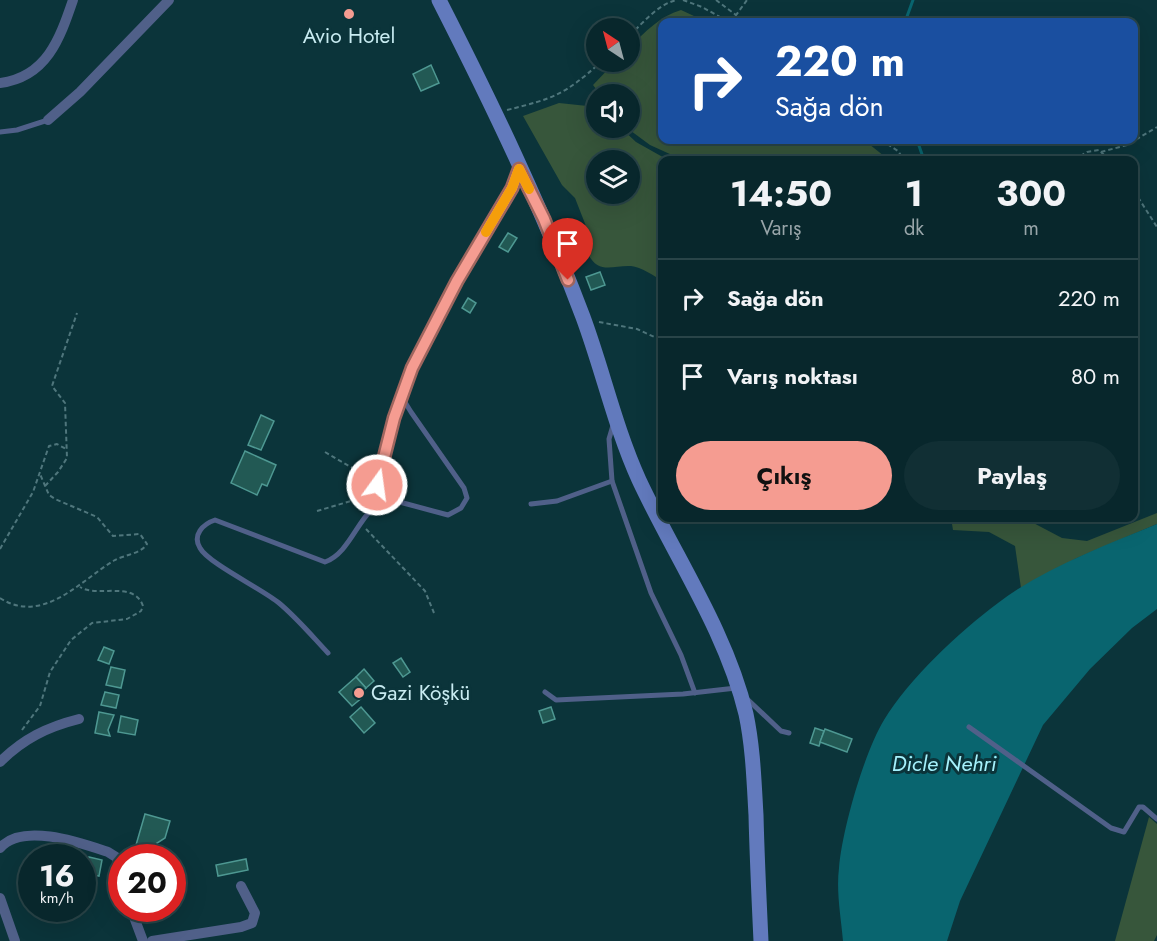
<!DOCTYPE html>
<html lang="tr">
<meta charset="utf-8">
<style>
body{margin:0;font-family:Jost,sans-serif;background:#112f34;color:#f1f3f6;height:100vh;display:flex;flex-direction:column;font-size:22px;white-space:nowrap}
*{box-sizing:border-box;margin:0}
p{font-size:20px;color:#98a5a9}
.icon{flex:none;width:33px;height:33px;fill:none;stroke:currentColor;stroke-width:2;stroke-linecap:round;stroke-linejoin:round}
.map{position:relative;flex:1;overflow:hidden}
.details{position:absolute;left:658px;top:156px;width:480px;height:366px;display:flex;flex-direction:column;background:#08272c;border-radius:12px;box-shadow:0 6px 24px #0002,0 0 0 2px #294448}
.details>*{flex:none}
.banner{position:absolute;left:658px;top:18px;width:480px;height:126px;border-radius:12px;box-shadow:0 6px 24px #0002,0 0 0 2px #294448;background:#1a4fa0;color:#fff;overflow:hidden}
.needle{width:39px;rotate:324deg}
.tools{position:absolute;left:586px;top:18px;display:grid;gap:12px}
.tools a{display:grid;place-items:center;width:54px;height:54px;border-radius:50%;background:#08272c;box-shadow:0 6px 24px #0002,0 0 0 2px #294448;font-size:30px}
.speed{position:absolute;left:18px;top:844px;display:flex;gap:12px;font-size:30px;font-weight:700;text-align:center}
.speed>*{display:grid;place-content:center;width:78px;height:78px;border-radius:50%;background:#08272c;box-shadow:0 6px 24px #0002,0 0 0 2px #294448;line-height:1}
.speed small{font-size:15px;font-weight:400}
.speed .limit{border:9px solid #d22;background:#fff;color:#111}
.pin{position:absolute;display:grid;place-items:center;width:51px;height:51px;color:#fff;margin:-62px -26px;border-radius:50% 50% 50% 0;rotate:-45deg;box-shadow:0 0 6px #0007}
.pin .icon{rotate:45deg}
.me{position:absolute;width:66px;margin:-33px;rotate:14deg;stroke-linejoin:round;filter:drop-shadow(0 0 4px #0008)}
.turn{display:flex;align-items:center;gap:21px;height:126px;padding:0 18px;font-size:27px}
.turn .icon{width:78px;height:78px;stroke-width:2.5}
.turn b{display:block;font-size:42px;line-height:51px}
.eta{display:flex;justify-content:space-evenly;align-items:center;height:102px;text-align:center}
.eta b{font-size:36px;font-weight:700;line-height:42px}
.cta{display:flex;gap:12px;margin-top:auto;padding:12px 18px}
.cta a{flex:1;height:69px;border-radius:36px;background:#f59c91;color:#111;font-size:24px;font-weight:700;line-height:69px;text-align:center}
.cta a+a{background:#112f34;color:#f1f3f6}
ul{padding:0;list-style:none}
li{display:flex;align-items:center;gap:18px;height:78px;padding:0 18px;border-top:2px solid #294448}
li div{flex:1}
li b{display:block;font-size:22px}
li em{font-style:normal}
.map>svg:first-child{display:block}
.green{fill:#37563b;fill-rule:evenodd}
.water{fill:#09656f}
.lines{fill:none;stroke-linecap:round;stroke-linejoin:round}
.stream{stroke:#09656f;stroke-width:3}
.building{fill:#225954;stroke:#4e9892;stroke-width:1.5}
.path{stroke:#4f767c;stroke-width:2;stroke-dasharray:4.5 3;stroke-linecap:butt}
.lane{stroke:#506089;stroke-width:5}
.street{stroke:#506089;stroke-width:10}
.secondary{stroke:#627abd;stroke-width:15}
.route-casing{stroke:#9f655e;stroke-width:15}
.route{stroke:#f59c91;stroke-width:10}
.slow{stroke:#f59e0b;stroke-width:10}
.poi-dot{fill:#f59c91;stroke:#0b343a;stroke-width:2}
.labels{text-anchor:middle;stroke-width:6;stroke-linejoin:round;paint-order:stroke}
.poi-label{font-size:21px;fill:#c8ebf1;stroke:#0b343a}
.water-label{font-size:22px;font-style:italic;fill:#a5f1fc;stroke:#0b343a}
</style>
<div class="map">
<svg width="1157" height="941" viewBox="0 0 1157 941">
<rect width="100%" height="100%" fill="#0b343a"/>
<g class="green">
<path d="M681,10L707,22H663V140H864L889,160H683L650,145L627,128H630V94H600L593,85L615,62H630V47C645,32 660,16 681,10Z"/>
<path d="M559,103L597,107V128H621L636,142L668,160H663V281C654,276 641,267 631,266C613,265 599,275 588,254L593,244L575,198L562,185L523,116ZM630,160V194H597V160Z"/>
<path d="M1157,513V524L1077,558L1021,588L1015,546L989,532L953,530L951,518H1024L1062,538L1087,541Z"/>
<path d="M1149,817L1157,824V935L1154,941H1115Z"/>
</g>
<path class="water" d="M1157,524V609L1132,628L1090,669L1043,725L960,901L947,941H843C841,917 836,892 839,868C842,830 864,753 884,720C908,680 960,631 998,603C1044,568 1104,546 1157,524Z"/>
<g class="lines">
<g class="stream">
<path d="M905,22L913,0"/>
<path d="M917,140L924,160"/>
</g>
</g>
<g class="building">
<path d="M431,65L439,83L421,91L413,74Z"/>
<path d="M508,233L517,238L508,252L499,247Z"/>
<path d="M600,272L605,285L591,290L586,277Z"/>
<path d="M468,298L476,303L470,313L462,308Z"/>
<path d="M261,415L274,421L261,450L248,445Z"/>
<path d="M245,451L276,465L267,486L262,484L257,495L231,483Z"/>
<path d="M104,647L114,651L109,664L98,660Z"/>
<path d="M401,658L410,672L403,677L393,663Z"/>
<path d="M111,667L125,670L121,688L106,685Z"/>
<path d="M364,669L374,681L366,688L356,677Z"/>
<path d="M356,677L366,688L360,694L363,697L352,706L339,692Z"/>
<path d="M105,692L119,695L116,708L101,705Z"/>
<path d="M361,707L375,723L364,733L350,717Z"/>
<path d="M551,707L555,719L543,723L539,711Z"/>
<path d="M99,712L114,715L108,730L110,736L95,733Z"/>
<path d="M121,716L138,720L135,735L118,732Z"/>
<path d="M815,728L824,731L819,746L810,743Z"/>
<path d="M825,729L852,739L847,752L820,742Z"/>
<path d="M145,814L170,821L165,838L148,849L136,845Z"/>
<path d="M89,857L102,860L99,876L83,873Z"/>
<path d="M246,859L248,870L218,876L216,865Z"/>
</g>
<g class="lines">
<g class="path">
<path d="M683,0L702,7L729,22"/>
<path d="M716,0L736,15"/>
<path d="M731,22L747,0"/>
<path d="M630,35C644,22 658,4 677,0"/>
<path d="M507,110C555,98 564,95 601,62"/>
<path d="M881,140L898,151L904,160"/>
<path d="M1101,152L1127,145L1157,127"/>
<path d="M1074,160L1087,152L1099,150L1109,160"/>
<path d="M1134,191L1157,227"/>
<path d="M599,322L637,329L663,341"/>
<path d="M325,452L361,473L371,498"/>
<path d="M45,486L58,472L67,458L65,403L52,386L77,313"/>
<path d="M317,511L368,496"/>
<path d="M366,529L425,591L434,613"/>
<path d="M0,549L33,492L49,446L57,444L66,449"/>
<path d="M0,598C43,626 82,579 115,560C125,555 142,553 147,544L140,534L113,536L97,517L55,499L49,495L40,474"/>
<path d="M22,730L40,706L50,672L71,640L92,623L127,619L141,611L143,606C134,580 97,598 80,587"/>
</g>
<g class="lane">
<path d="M0,132L17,130L48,120"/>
<path d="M612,481L651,593L681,655L695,693"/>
<path d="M378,503C377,469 388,430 403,399"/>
<path d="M531,504L557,501L612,481L609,439L614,422"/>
<path d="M328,653C312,636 297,618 279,603C262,589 208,563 200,548C192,535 203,524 215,520L325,562C355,551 360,502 392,500L448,515L461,508L467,498L464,488L411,412L403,399L405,385L457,281L512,188L519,171"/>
<path d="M545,692L556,700L683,694L736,688"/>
<path d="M745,697L781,731L789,733"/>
<path d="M969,727L1111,828L1124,832L1139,807H1143L1157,819"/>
</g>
<g class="street">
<path d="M0,83C47,77 60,38 73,0"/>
<path d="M48,120L80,92L169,0"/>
<path d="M0,762C23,739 47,727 79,719"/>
<path d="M0,848C22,822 81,843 108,852L116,857L122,870"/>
<path d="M0,898L15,941"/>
<path d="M131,909L143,941"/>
<path d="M152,941L241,927L252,923L255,913L241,886"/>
</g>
<path class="secondary" d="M439,0C492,104 542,208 583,317C603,371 615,427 639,480C675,557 726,631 746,714C753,747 754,781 756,815C757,857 759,899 761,941"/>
</g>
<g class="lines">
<defs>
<path id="route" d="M377,485L394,418L412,368L457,281L512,188L519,169L544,219L568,280"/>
</defs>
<use href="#route" class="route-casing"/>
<use href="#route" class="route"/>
<path class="slow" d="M486,232L512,188L519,169L529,189"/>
</g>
<g class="poi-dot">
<circle cx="349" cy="14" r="6"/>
<circle cx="359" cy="693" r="6"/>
</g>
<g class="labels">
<g class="poi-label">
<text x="349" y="43">Avio Hotel</text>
<text x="371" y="700" text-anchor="start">Gazi Köşkü</text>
</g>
<g class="water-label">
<text x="944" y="771">Dicle Nehri</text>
</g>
</g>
</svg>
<div class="tools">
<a><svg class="needle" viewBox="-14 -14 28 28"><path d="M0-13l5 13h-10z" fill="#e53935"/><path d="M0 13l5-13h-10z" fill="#98a5a9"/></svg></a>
<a><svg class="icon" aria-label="sound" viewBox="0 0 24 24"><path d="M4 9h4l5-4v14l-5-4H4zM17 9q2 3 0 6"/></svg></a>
<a><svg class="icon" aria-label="layers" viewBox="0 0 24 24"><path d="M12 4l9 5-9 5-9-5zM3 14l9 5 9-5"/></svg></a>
</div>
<div class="speed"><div>16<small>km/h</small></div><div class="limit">20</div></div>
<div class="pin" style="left:568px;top:280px;background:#d93025"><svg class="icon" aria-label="arrive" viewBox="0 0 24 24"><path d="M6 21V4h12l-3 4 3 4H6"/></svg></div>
<svg class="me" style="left:377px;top:485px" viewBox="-20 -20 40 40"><circle r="17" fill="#f59c91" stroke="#fff" stroke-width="3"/><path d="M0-11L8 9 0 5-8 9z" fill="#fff"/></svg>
<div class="banner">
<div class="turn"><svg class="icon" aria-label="right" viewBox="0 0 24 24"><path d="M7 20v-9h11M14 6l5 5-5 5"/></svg><div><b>220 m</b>Sağa dön</div></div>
</div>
<section class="details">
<div class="eta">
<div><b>14:50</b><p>Varış</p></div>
<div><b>1</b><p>dk</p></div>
<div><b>300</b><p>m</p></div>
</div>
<ul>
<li><svg class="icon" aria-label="right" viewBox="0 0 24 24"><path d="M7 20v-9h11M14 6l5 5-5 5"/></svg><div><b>Sağa dön</b></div><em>220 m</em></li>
<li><svg class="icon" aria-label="arrive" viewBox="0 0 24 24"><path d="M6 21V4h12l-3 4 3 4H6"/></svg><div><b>Varış noktası</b></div><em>80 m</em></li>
</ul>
<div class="cta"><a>Çıkış</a><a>Paylaş</a></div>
</section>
</div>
